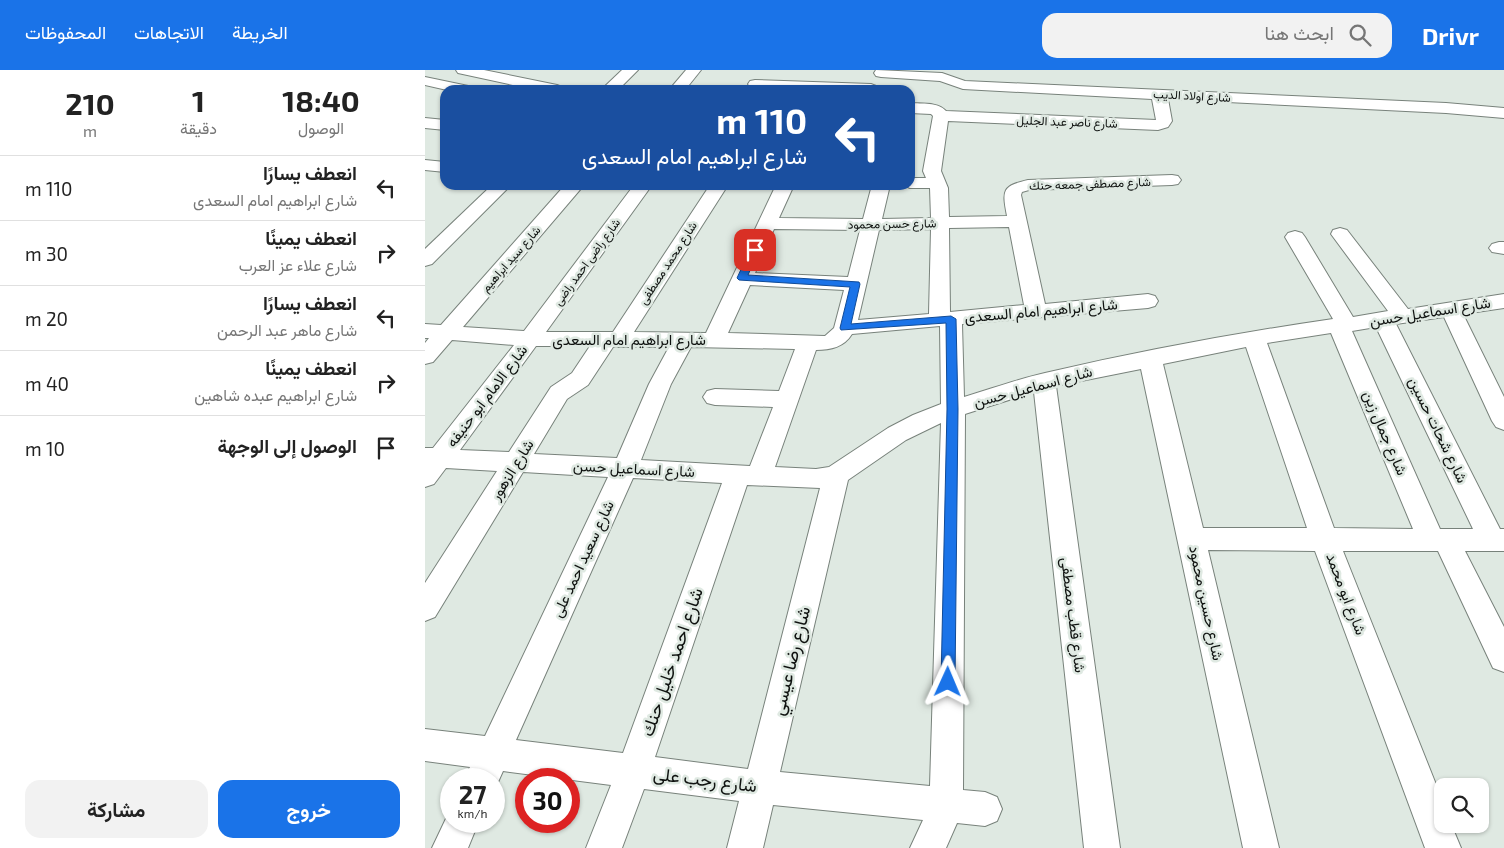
<!DOCTYPE html>
<html lang="ar">
<meta charset="utf-8">
<style>
body{margin:0;font-family:"Exo 2",Vazirmatn,sans-serif;background:#f2f2f2;color:#222;direction:rtl;height:100vh;display:flex;flex-direction:column;font-size:19px;white-space:nowrap}
*{box-sizing:border-box;margin:0}
p{font-size:16px;color:#767676}
.icon{flex:none;width:28px;height:28px;fill:none;stroke:currentColor;stroke-width:2;stroke-linecap:round;stroke-linejoin:round}
.map{position:relative;flex:1;overflow:hidden;direction:ltr}
.panel{display:flex;flex-direction:column;background:#fff;width:425px}
.panel>*{flex:none}
.guide{position:absolute;left:15px;top:15px;width:475px;height:105px;border-radius:15px;box-shadow:0 1px 4px #0004;direction:rtl;background:#1a4fa0;color:#fff;overflow:hidden}
.tools{position:absolute;left:1009px;top:708px;display:grid;gap:10px}
.tools a{display:grid;place-items:center;width:55px;height:55px;border-radius:10px;background:#fff;box-shadow:0 1px 4px #0004;font-size:25px}
.speed{position:absolute;left:15px;top:698px;display:flex;gap:10px;font-size:25px;font-weight:700;text-align:center}
.speed>*{display:grid;place-content:center;width:65px;height:65px;border-radius:50%;background:#fff;box-shadow:0 1px 4px #0004;line-height:1}
.speed small{font-size:12px;font-weight:400}
.speed .limit{border:8px solid #d22;background:#fff;color:#111}
.pin{position:absolute;display:grid;place-items:center;width:42px;height:42px;color:#fff;margin:-21px;border-radius:10px;box-shadow:0 2px 8px #0006}
.me{position:absolute;width:55px;margin:-28px;rotate:1deg;stroke-linejoin:round;filter:drop-shadow(0 0 4px #0008)}
.turn{display:flex;align-items:center;gap:18px;height:105px;padding:0 25px;font-size:22px}
.turn .icon{width:65px;height:65px;stroke-width:2.5}
.turn b{display:block;font-size:35px;line-height:42px}
.eta{display:flex;justify-content:space-evenly;align-items:center;height:85px;text-align:center}
.eta b{font-size:30px;font-weight:700;line-height:35px}
.action{display:flex;gap:10px;margin-top:auto;padding:10px 25px}
.action a{flex:1;height:58px;border-radius:15px;background:#1a73e8;color:#fff;font-size:20px;font-weight:700;line-height:58px;text-align:center}
.action a+a{background:#f2f2f2;color:#222}
ul{padding:0;list-style:none}
li{display:flex;align-items:center;gap:15px;height:65px;padding:0 25px;border-top:1px solid #e0e0e0}
li div{flex:1}
li b{display:block;font-size:19px}
li em{font-style:normal}
header{display:flex;align-items:center;gap:30px;box-sizing:border-box;height:70px;padding:0 25px;background:#1a73e8;color:#fff}
header strong{font-size:24px}
nav{display:flex;gap:28px;margin-inline-start:auto;font-size:18px}
.search{width:350px;height:45px;background:#f2f2f2;display:flex;align-items:center;gap:12px;box-sizing:border-box;padding:0 18px;border-radius:15px;color:#767676;font-size:19px}
main{display:flex;flex:1;min-height:0}
.map>svg:first-child{display:block}
.lines{fill:none;stroke-linecap:round;stroke-linejoin:round}
.street-casing{stroke:#78827b;stroke-width:2}
.street{fill:#fff;fill-rule:evenodd}
.route{fill:#1a73e8;stroke:#114b97}
.labels{text-anchor:middle;stroke-width:5;stroke-linejoin:round;paint-order:stroke}
.far-street-label{font-size:12px;fill:#0f1210;stroke:#dfe9e2}
.street-label{font-size:15px;fill:#0f1210;stroke:#dfe9e2}
.near-street-label{font-size:18px;fill:#0f1210;stroke:#dfe9e2}
</style>
<header>
<strong>Drivr</strong>
<div class="search"><svg class="icon" aria-label="search" viewBox="0 0 24 24"><circle cx="10" cy="10" r="6"/><path d="M15 15l6 6"/></svg>ابحث هنا</div>
<nav><a>الخريطة</a><a>الاتجاهات</a><a>المحفوظات</a></nav>
</header>
<main>
<div class="map">
<svg width="1079" height="778" viewBox="0 0 1079 778">
<rect width="100%" height="100%" fill="#dfe9e2"/>
<g class="lines">
<defs>
<g id="street">
<path d="M31,0H59L132,15L137,17L140,20H111L33,3Z"/>
<path d="M197,0H213L193,20H176Z"/>
<path d="M261,0H276L260,20H244Z"/>
<path d="M451,0L517,3L540,11L1021,33L1079,38V48L1021,43L743,29L747,51L743,57L733,60L523,51L516,101L523,118L524,147L582,146C577,120 577,116 603,110L747,105L753,106L756,110L753,114L747,115L604,120L597,122L596,125L620,234L723,224L730,226L733,231L730,236L723,238L537,254L539,327C566,319 593,309 620,303C715,281 811,263 908,249L860,167L863,163L870,161L877,163L880,167L928,247L963,241L906,164L908,160L915,158L922,160L983,239L1079,224V238L1038,244L1079,327V360L1071,357L1067,351L1019,247L971,254L1075,459H1079V481H1040L1079,557V602L1068,598L1013,481H918L1018,732V754H1026L1036,778H1000L890,481L783,480L854,778H818L716,299L631,316L695,778H659L609,322L540,344L538,720L560,722L572,727L577,739L572,751L560,756L532,753L521,778H485L498,750L348,735L338,778H302L314,731L219,719L197,778H161L186,715L78,701L69,721V709H40L45,697L0,691V659L60,666L183,407L98,402L10,547L0,551V513L72,401L21,398L9,414L0,417V378H8L89,275L27,270L8,292L0,294V273L4,268H0V254L16,255L140,115H159L38,257L99,261L209,115H227L121,262H188L285,115H303L209,262L281,263L351,115H369L354,148L438,149L447,115H465L457,149L506,148L505,118H485L478,115H485V108H501L498,101L508,46L506,44L485,43V33C497,34 513,32 521,41L731,50L727,29L538,19L515,11L456,7L451,6L449,3ZM584,157L599,235L525,242L524,158ZM349,159L435,160L423,207L330,203ZM506,159L504,244L433,250L454,160ZM325,215L419,220L409,258L400,266L303,263ZM515,256L516,334L488,345L463,358L404,397L391,399L350,397L391,280C406,280 419,277 427,264ZM951,257L1048,459H1015L927,261ZM906,263L988,459L909,458L842,273ZM111,276H165L147,303L126,317L84,382L35,380ZM188,277H244L224,314L192,388L109,384L142,329L163,315ZM266,277L370,279L354,321L290,319L282,321L278,327L282,333L290,335L348,337L325,396L216,390L246,314ZM821,277L882,458H778L738,294ZM516,353L505,716L355,702L423,410L481,370ZM208,408L297,413L198,683L91,670ZM322,415L395,418L323,699L230,687Z"/>
<path d="M0,7L48,17L51,20H22L0,15Z"/>
<path d="M330,10L446,14L451,16L454,19L365,20L325,17L323,14L325,11Z"/>
<path d="M0,48L20,50V60L0,58Z"/>
<path d="M0,90L20,92V102L0,100Z"/>
<path d="M67,115H86L7,194L0,196V179Z"/>
<path d="M1074,172H1079V184L1067,182L1064,178L1067,174Z"/>
<path d="M26,738V751H54L43,778H7Z"/>
</g>
</defs>
<use href="#street" class="street-casing"/>
<use href="#street" class="street"/>
</g>
<path class="route" d="M330,178L334,180L323,205L434,212L435,214L426,254L526,246L531,249L533,339L530,612L528,617L523,619L518,617L516,612L522,339L521,253L416,260L415,258L425,217L314,210L312,208L325,180Z"/>
<g class="labels">
<g class="far-street-label">
<text transform="translate(767 26) rotate(3)" y="4">شارع اولاد الديب</text>
<text transform="translate(642 52) rotate(2)" y="4">شارع ناصر عبد الجليل</text>
<text transform="translate(665 114) rotate(-2)" y="4">شارع مصطفى جمعه حنك</text>
<text transform="translate(467 154) rotate(-1)" y="4">شارع حسن محمود</text>
<text transform="translate(86 189) rotate(-49)" y="4">شارع سيد ابراهيم</text>
<text transform="translate(162 192) rotate(-54)" y="4">شارع راضى احمد راضى</text>
<text transform="translate(243 193) rotate(-57)" y="4">شارع محمد مصطفى</text>
</g>
<g class="street-label">
<text transform="translate(616 241) rotate(-5)" y="5">شارع ابراهيم امام السعدى</text>
<text transform="translate(1005 242) rotate(-9)" y="5">شارع اسماعيل حسن</text>
<text x="204" y="275">شارع ابراهيم امام السعدى</text>
<text transform="translate(608 317) rotate(-15)" y="5">شارع اسماعيل حسن</text>
<text transform="translate(62 326) rotate(-53)" y="5">شارع الامام ابو حنيفه</text>
<text transform="translate(1013 360) rotate(64)" y="5">شارع شحات حسين</text>
<text transform="translate(960 363) rotate(67)" y="5">شارع جمال زين</text>
<text transform="translate(209 399) rotate(3)" y="5">شارع اسماعيل حسن</text>
<text transform="translate(87 400) rotate(-58)" y="5">شارع الزهور</text>
<text transform="translate(158 489) rotate(-65)" y="5">شارع سعيد احمد على</text>
<text transform="translate(921 524) rotate(69)" y="5">شارع ابو محمد</text>
<text transform="translate(781 533) rotate(78)" y="5">شارع حسين محمود</text>
<text transform="translate(648 545) rotate(83)" y="5">شارع قطب مصطفى</text>
</g>
<g class="near-street-label">
<text transform="translate(366 591) rotate(-76)" y="6">شارع رضا عيسي</text>
<text transform="translate(247 592) rotate(-71)" y="6">شارع احمد خليل حنك</text>
<text transform="translate(280 710) rotate(7)" y="6">شارع رجب على</text>
</g>
</g>
</svg>
<div class="tools">
<a><svg class="icon" aria-label="search" viewBox="0 0 24 24"><circle cx="10" cy="10" r="6"/><path d="M15 15l6 6"/></svg></a>
</div>
<div class="speed"><div>27<small>km/h</small></div><div class="limit">30</div></div>
<div class="pin" style="left:330px;top:180px;background:#d93025"><svg class="icon" aria-label="arrive" viewBox="0 0 24 24"><path d="M6 21V4h12l-3 4 3 4H6"/></svg></div>
<svg class="me" style="left:523px;top:612px" viewBox="-20 -20 40 40"><path d="M0-17L14 15 0 8-14 15z" fill="#1a73e8" stroke="#fff" stroke-width="4"/></svg>
<div class="guide">
<div class="turn"><svg class="icon" aria-label="left" viewBox="0 0 24 24"><path d="M17 20v-9H6M10 6l-5 5 5 5"/></svg><div><b>110 m</b>شارع ابراهيم امام السعدى</div></div>
</div>
</div>
<section class="panel">
<div class="eta">
<div><b>18:40</b><p>الوصول</p></div>
<div><b>1</b><p>دقيقة</p></div>
<div><b>210</b><p>m</p></div>
</div>
<ul>
<li><svg class="icon" aria-label="left" viewBox="0 0 24 24"><path d="M17 20v-9H6M10 6l-5 5 5 5"/></svg><div><b>انعطف يسارًا</b><p>شارع ابراهيم امام السعدى</p></div><em>110 m</em></li>
<li><svg class="icon" aria-label="right" viewBox="0 0 24 24"><path d="M7 20v-9h11M14 6l5 5-5 5"/></svg><div><b>انعطف يمينًا</b><p>شارع علاء عز العرب</p></div><em>30 m</em></li>
<li><svg class="icon" aria-label="left" viewBox="0 0 24 24"><path d="M17 20v-9H6M10 6l-5 5 5 5"/></svg><div><b>انعطف يسارًا</b><p>شارع ماهر عبد الرحمن</p></div><em>20 m</em></li>
<li><svg class="icon" aria-label="right" viewBox="0 0 24 24"><path d="M7 20v-9h11M14 6l5 5-5 5"/></svg><div><b>انعطف يمينًا</b><p>شارع ابراهيم عبده شاهين</p></div><em>40 m</em></li>
<li><svg class="icon" aria-label="arrive" viewBox="0 0 24 24"><path d="M6 21V4h12l-3 4 3 4H6"/></svg><div><b>الوصول إلى الوجهة</b></div><em>10 m</em></li>
</ul>
<div class="action"><a>خروج</a><a>مشاركة</a></div>
</section>
</main>
